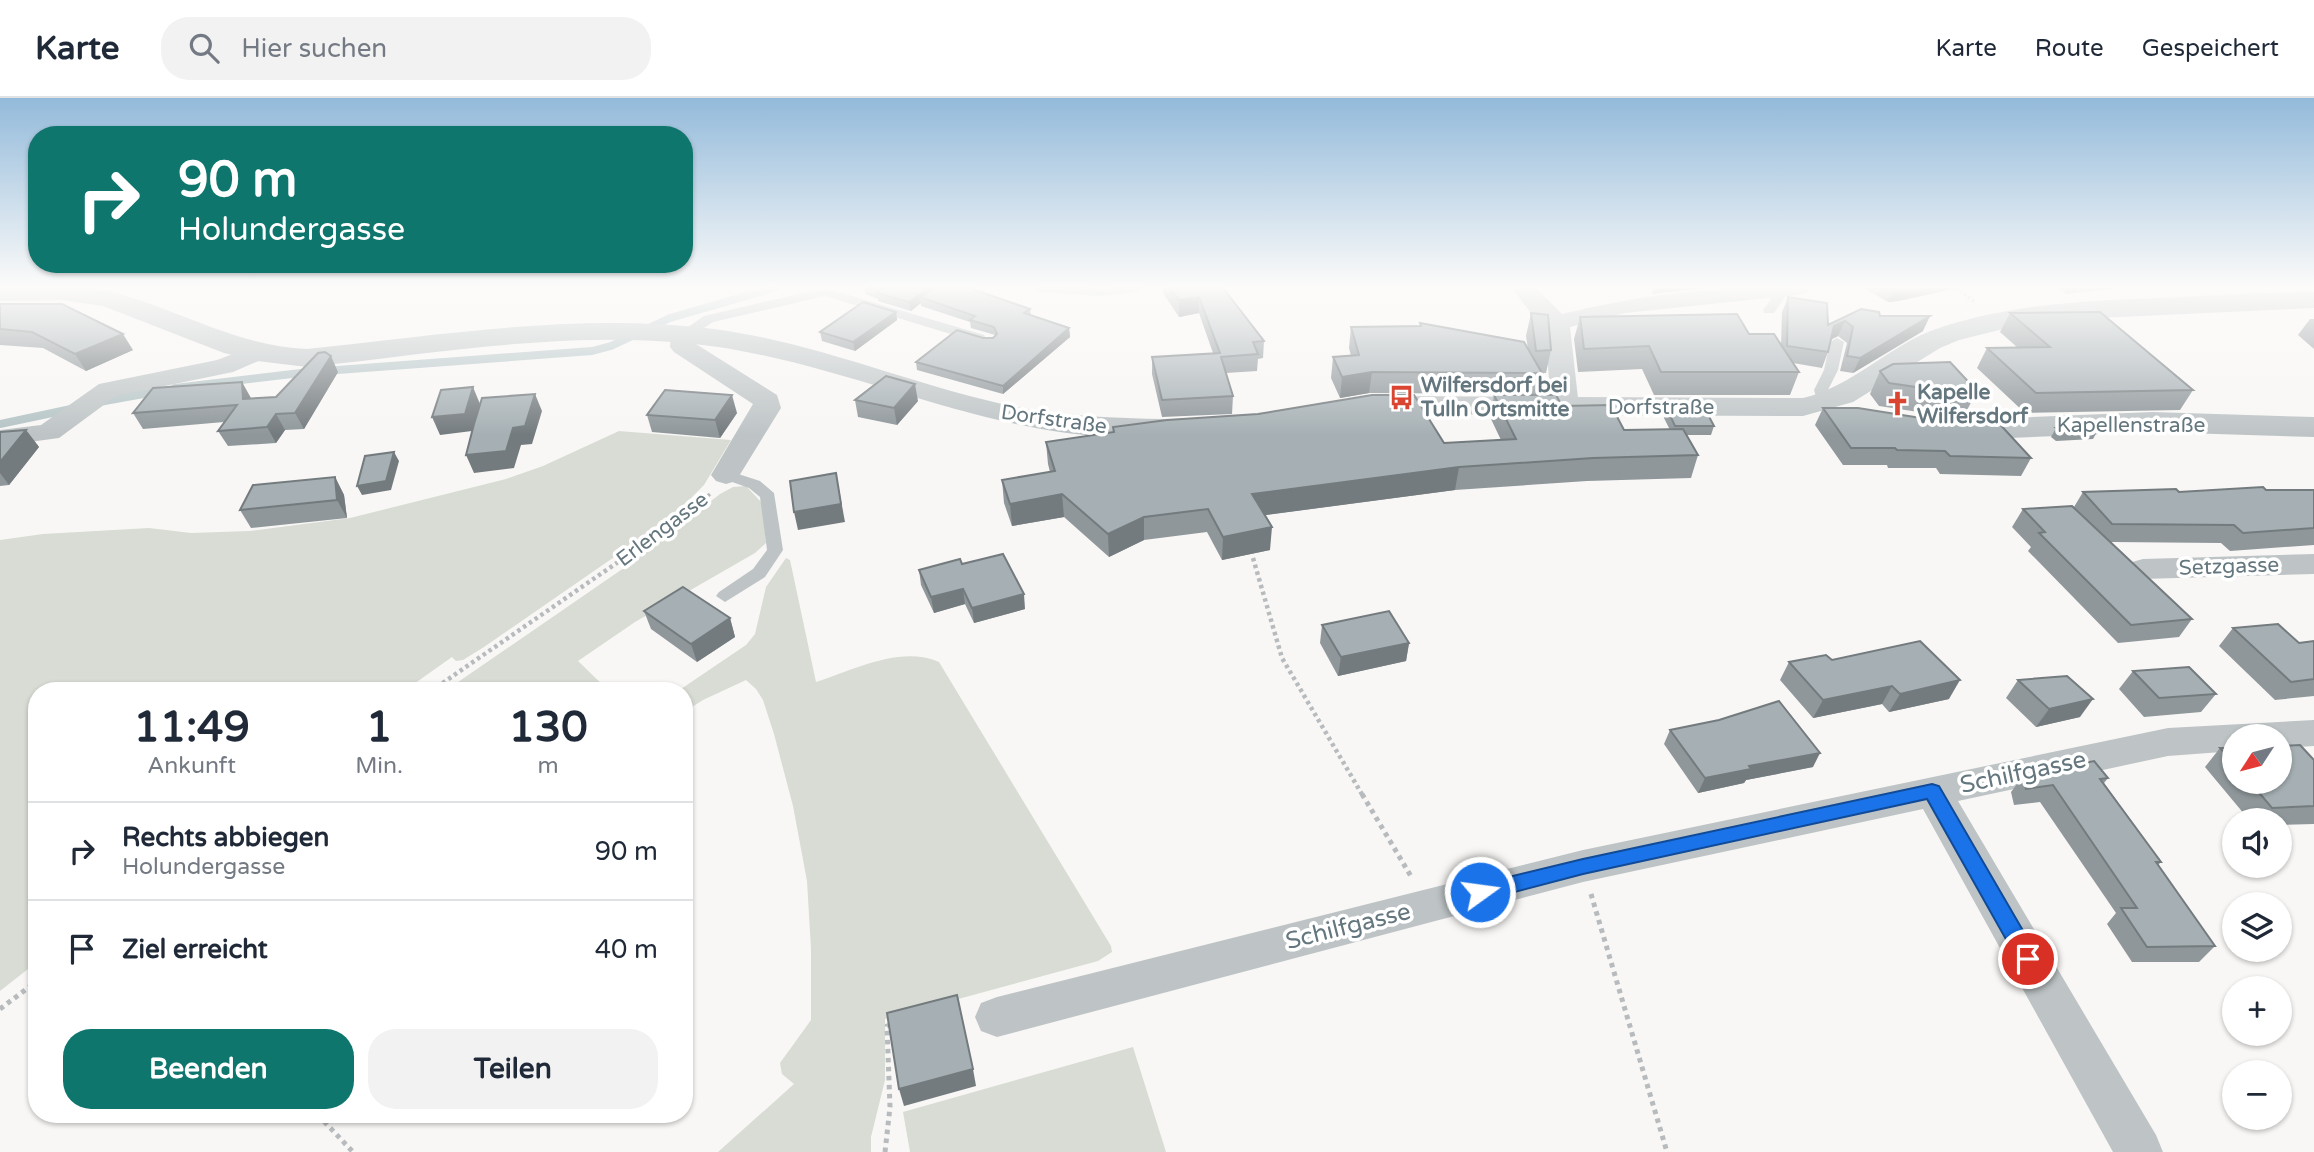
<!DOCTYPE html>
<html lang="de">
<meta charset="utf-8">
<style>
body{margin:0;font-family:"Varela Round",sans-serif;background:#f2f2f3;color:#1f2937;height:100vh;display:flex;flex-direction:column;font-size:26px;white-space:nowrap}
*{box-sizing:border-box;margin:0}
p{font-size:23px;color:#747a83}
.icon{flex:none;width:38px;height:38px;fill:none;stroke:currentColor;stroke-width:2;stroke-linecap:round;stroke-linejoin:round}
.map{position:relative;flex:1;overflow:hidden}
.sheet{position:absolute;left:28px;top:584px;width:665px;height:441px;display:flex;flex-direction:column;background:#fff;border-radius:28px;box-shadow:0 2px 5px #0004}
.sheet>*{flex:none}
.banner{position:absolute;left:28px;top:28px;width:665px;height:147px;border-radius:28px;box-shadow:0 2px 5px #0004;background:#0f766e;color:#fff;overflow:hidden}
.needle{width:46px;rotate:234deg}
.tools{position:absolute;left:2222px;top:626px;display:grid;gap:14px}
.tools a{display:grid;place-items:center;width:70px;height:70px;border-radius:50%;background:#fff;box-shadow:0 2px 5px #0004;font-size:35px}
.pin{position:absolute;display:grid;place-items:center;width:60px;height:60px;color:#fff;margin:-30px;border:4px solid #fff;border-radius:50%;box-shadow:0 2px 7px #0007}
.me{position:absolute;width:77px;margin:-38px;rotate:76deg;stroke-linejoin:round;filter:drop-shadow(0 0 5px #0008)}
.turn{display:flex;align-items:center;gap:24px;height:147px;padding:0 35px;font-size:32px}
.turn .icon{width:91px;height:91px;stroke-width:2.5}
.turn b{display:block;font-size:49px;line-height:60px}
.eta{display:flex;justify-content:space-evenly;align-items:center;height:119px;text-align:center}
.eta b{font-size:42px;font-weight:700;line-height:49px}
.action{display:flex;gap:14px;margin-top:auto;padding:14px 35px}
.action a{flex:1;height:80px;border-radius:28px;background:#0f766e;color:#fff;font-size:28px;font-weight:700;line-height:80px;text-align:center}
.action a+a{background:#f2f2f3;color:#1f2937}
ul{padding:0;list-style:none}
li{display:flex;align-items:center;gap:21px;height:98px;padding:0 35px;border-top:2px solid #e0e1e3}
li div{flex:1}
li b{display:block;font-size:26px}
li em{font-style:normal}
header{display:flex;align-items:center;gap:42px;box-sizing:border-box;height:98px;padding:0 35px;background:#fff;border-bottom:2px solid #e0e1e3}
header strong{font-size:33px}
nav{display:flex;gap:38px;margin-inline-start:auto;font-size:24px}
.search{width:490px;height:63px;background:#f2f2f3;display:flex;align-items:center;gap:18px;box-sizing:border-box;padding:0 24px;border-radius:28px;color:#747a83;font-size:26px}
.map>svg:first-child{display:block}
.green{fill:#d8dcd4}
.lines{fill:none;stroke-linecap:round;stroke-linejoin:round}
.stream{stroke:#b5c4c6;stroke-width:8}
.path-far2{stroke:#b7bbbd;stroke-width:3.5;stroke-dasharray:2.5 2.5;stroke-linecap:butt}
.path-far1{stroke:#b7bbbd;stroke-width:4.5;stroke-dasharray:3.5 3.5;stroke-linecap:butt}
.path{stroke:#b7bbbd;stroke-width:5;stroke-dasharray:4.5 4.5;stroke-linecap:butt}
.service{fill:#bec4c6;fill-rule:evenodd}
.minor{fill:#bec4c6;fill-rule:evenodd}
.tertiary{fill:#bec4c6;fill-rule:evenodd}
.wall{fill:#8f979b}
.shaded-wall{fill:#747b7e}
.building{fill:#a6b0b4;stroke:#747b7e;stroke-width:2}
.route{fill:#1a73e8;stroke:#114b97;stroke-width:2}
.labels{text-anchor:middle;stroke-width:7;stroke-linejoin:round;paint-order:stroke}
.poi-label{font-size:21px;font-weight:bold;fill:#64767e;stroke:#fff;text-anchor:start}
.street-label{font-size:21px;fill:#64767e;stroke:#fff}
.near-street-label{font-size:24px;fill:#64767e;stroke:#fff}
</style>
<header>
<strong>Karte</strong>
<div class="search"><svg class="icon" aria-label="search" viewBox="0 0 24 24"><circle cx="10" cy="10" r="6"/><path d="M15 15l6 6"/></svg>Hier suchen</div>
<nav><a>Karte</a><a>Route</a><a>Gespeichert</a></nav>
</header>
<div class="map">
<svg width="2314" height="1054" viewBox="0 0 2314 1054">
<rect width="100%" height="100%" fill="#f8f7f5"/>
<g class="green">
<path d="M619,333L731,342L704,387L684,407L633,446L484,549L463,562L456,563L452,559L404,593H37V864L0,893V442L43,436L149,430L191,435L250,433L350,420L506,381L543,368Z"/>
<path d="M746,388L762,405L766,445L755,455L635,524L578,563L609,593H445L634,463L720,396L733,389Z"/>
<path d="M786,460L790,462L816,584C854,572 900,547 939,564L1111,848L1112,854L1098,863L885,921V982L871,1039V1054H718L794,986L782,976L780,965L811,922V851L807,783L793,708L774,636L763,602L756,591L746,582L703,602L684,614V593H678L746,547L755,536L766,489Z"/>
<path d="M1133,949L1166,1054H910L903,1014Z"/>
</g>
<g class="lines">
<g class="stream">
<path d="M1040,190L1099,194L1135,190"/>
<path d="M324,273L592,253L611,248L670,220L774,190"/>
<path d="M175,290L309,274"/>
<path d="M99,304L160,293"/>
<path d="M0,326L71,311"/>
</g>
<g class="path-far2">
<path d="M1956,190L1974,203"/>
<path d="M690,415L710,396"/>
</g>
<g class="path-far1">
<path d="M1253,460L1282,560L1363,698"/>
<path d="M431,593L692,413"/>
</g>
<g class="path">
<path d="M1362,696L1412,780"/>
<path d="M1591,796L1667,1054"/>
<path d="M0,911L37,883"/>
<path d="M318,1017L353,1054"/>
<path d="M885,1054L890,1009L887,928L893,926"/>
</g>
<g class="service">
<path d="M825,190L984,237L986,240L984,243H974L825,198L713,224L689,240L684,241L677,237L704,218Z"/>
<path d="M1779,190H1787L1789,193L1774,215H1764L1763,212Z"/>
<path d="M1837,240L1844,244L1838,272L1828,292L1832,305L1825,309L1818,305L1814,292L1824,272L1830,244Z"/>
<path d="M726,372L760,383L774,395L783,452L765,479L725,504L716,498L719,494L753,471L767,452L760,399L749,390L721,380L718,377Z"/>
</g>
<g class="minor">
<path d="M1512,190H1536L1562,216C1643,196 1727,186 1810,190L1806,195L1798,197L1625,215L1570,229L1579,309L1575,315L1565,317L1555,315L1551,309L1545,227L1531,215Z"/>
<path d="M684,229L693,232L697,237L696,246L777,297L781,310L736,383L726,386L716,383L711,377L753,306L674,254L670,249L671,237L675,232Z"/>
<path d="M254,248L263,251L267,256L263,261L233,274L116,298L59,340L0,348V332L41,327L99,286L217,262Z"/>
<path d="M2314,456V476L2143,481L2132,478L2127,471L2132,464L2143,461Z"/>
<path d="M2314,622V648L2280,650V639H2235V653L2168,658L1958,703L2156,1037L2163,1054H2113L1923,711L1583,784L997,939L981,933L975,919L981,905L997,899L1583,752L2168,630Z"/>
</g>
<g class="tertiary">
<path d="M0,190H95C170,205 228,247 307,251C442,237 579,214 714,231C813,244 905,284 1002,306C1055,318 1110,320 1165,321L1176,324L1181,331L1176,338C1155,343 1130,340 1108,339C972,331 851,269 718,249C582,229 442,255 307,269L257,263L224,255L103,208L62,202L0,203Z"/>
<path d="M2314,194V210L2097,220L2007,230L1959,242L1940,250L1853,304L1803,318L1370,316L1359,314L1354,307L1359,300L1370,298L1803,300C1854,288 1890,246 1939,230C2017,204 2100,202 2181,199C2225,197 2270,194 2314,194Z"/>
<path d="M2152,314L2314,319V339L2152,334L1986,341L1939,336L1934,329L1939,322L1950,319L1986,321Z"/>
</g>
</g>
<g class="wall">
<path d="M864,190H935L1030,211L1031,217L1069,230L1070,239L1003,296L917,272L916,264L983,240H993L995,237L971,230L970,224L921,208V205L911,213L878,203V201L866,196Z"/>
<path d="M1163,190H1223L1264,243L1263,260L1258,261L1257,273L1226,275L1233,298L1232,316L1162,319L1152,276V259L1213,255L1199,215L1179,219L1163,195Z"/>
<path d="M1864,190H1957L1898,203L1888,204Z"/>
<path d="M2058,190H2120L2066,196Z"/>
<path d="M1788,199L1828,227L1861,211L1923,233L1853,275L1840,273L1847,245L1838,238L1831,242L1828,254L1822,270L1793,265L1799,274L1790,297H1654L1642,271L1578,274L1574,241L1580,219L1749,236L1781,248L1782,214Z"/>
<path d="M0,206L133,252L86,273L43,250L0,247Z"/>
<path d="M896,214L897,222L855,253L822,243L820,234Z"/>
<path d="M1531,215L1551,252L1546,275H1542L1537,296L1369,295L1340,300L1331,280L1333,259L1351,258L1349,250L1351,229L1420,228V225L1528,251L1526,238Z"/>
<path d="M2010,215L2193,292L2180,312L2025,315L1977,270L1987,250H2018L2000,234Z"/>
<path d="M2310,221H2314V251L2298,237Z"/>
<path d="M1880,273L1977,293L1965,316H1932L1879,308L1870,296Z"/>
<path d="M338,274L304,331L285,332L276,345L228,348L218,333L224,324L143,331L133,315L251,300L276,299Z"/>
<path d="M1494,297L1562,308L1624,332H1670L1664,320L1667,311L1714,328L1711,337H1686L1698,357L1691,380L1587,383L1455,392L1265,417L1270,452L1222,462L1207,434L1144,442L1109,459L1064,419L1012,428L1004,405L1002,382L1050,374L1048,366L1046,344L1113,334V329L1444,345L1501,342L1490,319Z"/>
<path d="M855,302L918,303L897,327L858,319Z"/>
<path d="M1823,310L2031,360L2021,378L1940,376L1936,370H1888L1887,367H1843L1815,327Z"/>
<path d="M737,315L720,340L652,334L647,317Z"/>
<path d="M2056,330L2098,332L2093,341L2056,343L2051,339Z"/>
<path d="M26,332L39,349L9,387L0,388V334Z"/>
<path d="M335,379L344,397L347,420L251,430L240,412Z"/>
<path d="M2266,392H2314V447L2230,453L2221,445L2111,444L2192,521L2179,539L2118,545L2028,453L2031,449L2012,429L2023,411L2074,409L2083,394H2179Z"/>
<path d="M962,466L1025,511L974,525L965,506L934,515L921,487L919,472Z"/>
<path d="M644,513L730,520L735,539L697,564L651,531Z"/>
<path d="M1322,527L1409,545L1406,563L1338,578L1320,545Z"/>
<path d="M2233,530L2299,545L2314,543V598L2275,602L2219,548Z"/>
<path d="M1832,562L1949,601L1889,614L1882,606L1813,620L1780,582L1789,564Z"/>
<path d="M2133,573L2216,596L2201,614L2144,619L2119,591Z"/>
<path d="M2018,582L2080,619L2036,629L2006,600Z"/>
<path d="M1670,632L1813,669L1746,682L1744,685L1698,695L1664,646Z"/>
<path d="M2220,650H2235V684H2280L2314,662V726L2280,727V723H2250L2205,669Z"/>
<path d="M2023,678L2108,680L2104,685L2161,764L2158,767L2215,848L2199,864H2132L2107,826L2116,815L2040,704L2014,707L2011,694Z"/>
</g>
<g class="shaded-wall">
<path d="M929,190H935L920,199L921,205L911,213L909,204Z"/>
<path d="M1654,190H1706L1652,196Z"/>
<path d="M1894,190H1957L1898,203L1888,204Z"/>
<path d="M1199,199V215L1179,219V202Z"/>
<path d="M896,214L897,222L855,253L853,244Z"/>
<path d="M1930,218L1923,233L1853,275L1860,260Z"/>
<path d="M1845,223L1838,238L1827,243L1834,228Z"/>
<path d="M1069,230L1070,239L1003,296V288Z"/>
<path d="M123,236L133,252L86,273L75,256Z"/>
<path d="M331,258L338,274L304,331L295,315Z"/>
<path d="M1372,274L1369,295L1340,300L1342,279Z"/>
<path d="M242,284L251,300L243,301Z"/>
<path d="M915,286L918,303L897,327L894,310Z"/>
<path d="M473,289L480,306L472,333L440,337L432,319Z"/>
<path d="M535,296L542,313L532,346L521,347L514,370L474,375L466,357Z"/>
<path d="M732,297L737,315L720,340L715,322Z"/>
<path d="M276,316L285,332L276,345L267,329Z"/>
<path d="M26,332L39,349L9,387L0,375V364Z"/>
<path d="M394,354L399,363L391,392L362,397L357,388Z"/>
<path d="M1459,369L1455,392L1251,419L1252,396Z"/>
<path d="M836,375L845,424L798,432L794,414Z"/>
<path d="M335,379L344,397L347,420L337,402Z"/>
<path d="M1062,396L1064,419L1012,428L1010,406Z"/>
<path d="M1144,419V442L1109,459L1108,436Z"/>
<path d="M1272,429L1270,452L1222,462L1223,439Z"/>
<path d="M963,491L965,506L934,515L931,499Z"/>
<path d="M1024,496L1025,511L974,525L972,510Z"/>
<path d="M730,520L735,539L697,564L691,546Z"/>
<path d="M1409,545L1406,563L1338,578L1341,559Z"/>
<path d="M1960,582L1949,601L1889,614L1900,596Z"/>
<path d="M1892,588L1882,606L1813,620L1823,602Z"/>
<path d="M2093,601L2080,619L2036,629L2049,611Z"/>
<path d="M1820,655L1813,669L1746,682L1744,685L1698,695L1705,680L1749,668Z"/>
<path d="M973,971L976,988L904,1008L899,991Z"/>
</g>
<g class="building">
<path d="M869,190H929L909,204L877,195L879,193Z"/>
<path d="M935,190H969L1030,211L1024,215L1069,230L1003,288L916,264L957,232L983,240H993L997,236L994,229L970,222L975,218L920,199Z"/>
<path d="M1170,190H1223L1264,243L1253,244L1258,256L1221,259L1233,298L1162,302L1152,259L1220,255L1199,199L1179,202Z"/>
<path d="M1788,199L1827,205L1828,227L1861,211L1879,214L1880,218H1930L1860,260L1847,258L1853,229L1845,223L1834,228L1828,254L1787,248Z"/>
<path d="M863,204L896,214L853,244L820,234Z"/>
<path d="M0,206H62L123,236L75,256L32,234L0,231Z"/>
<path d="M2100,214L2193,292L2036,295L1987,250L2050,249L2010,215Z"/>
<path d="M1531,215L1548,217L1551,252L1536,253Z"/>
<path d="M1737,216L1749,236H1774L1799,274H1661L1649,248L1584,251L1580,219Z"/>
<path d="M1420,225L1524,244L1542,275L1372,274L1342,279L1333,259L1359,257L1351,229L1421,228Z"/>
<path d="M325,254L331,258L295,315L276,316L267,329L218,333L237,307L133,315L153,290L242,284L243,301L276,299L318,255Z"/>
<path d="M1950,264L1977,293H1943L1889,285L1880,273L1893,266Z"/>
<path d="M886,278L915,286L894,310L855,302Z"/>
<path d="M473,289L465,316L432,319L441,292Z"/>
<path d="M665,292L732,297L715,322L647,317Z"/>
<path d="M535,296L525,328L513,330L506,353L466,357L474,326L482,300Z"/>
<path d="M1372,297H1414L1444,345L1516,341L1494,297H1556L1562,308L1611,307L1624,332L1683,331L1698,357L1593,360L1459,369L1252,396L1272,429L1223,439L1208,411L1144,419L1108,436L1062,396L1010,406L1002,382L1055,373L1046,344L1114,334L1113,329L1167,322L1258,316Z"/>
<path d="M1823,310H1858L1940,323L1996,322L2031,360L1950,358L1945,353L1897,352L1895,350H1851Z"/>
<path d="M1667,311H1705L1714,328H1675Z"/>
<path d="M2095,329L2098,332L2061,334L2056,330Z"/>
<path d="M26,332L0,364V334Z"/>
<path d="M394,354L386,383L357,388L365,358Z"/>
<path d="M836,375L841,406L794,414L790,383Z"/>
<path d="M335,379L337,402L240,412L253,387Z"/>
<path d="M2263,389L2266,392H2314V430L2243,435L2234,427L2112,426L2083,394L2176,391L2179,394Z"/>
<path d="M2072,408L2192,521L2131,527L2039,435L2045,434L2023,411Z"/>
<path d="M1003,456L1024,496L972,510L963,491L931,499L919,472L960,461L962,466Z"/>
<path d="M683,489L730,520L691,546L644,513Z"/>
<path d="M1389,513L1409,545L1341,559L1322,527Z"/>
<path d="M2278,526L2299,545L2314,543V581L2291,584L2233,530Z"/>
<path d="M1920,543L1960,582L1900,596L1892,588L1823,602L1789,564L1826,557L1832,562Z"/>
<path d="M2189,569L2216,596L2159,600L2133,573Z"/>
<path d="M2067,578L2093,601L2049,611L2018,582Z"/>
<path d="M1779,603L1820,655L1749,668L1751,671L1705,680L1670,632L1719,622Z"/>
<path d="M2300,647L2314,662V708L2272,710L2250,684H2280V648Z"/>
<path d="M2220,650H2235V667Z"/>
<path d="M2094,663L2108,680L2100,681L2161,764H2156L2215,848L2147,849L2121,810H2137L2053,687L2026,691L2023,678Z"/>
<path d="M957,897L973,971L899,991L887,915Z"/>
</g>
<linearGradient id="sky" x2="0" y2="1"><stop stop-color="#93bada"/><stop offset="0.56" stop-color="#fcfbfa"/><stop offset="1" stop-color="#fcfbfa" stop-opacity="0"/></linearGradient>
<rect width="2314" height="337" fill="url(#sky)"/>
<path class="route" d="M1932,686L1939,688L2036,855L2039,861L2036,868L2028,870L2021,868L1927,701L1583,776L1480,803L1473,800L1471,794L1473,789L1480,786L1583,761Z"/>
<defs>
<symbol id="bus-bare" viewBox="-9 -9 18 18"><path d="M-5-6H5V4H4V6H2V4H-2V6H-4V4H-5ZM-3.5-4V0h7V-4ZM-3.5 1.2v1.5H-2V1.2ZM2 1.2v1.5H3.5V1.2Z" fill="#da4532" stroke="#fff" stroke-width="2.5" paint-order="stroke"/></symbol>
<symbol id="church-bare" viewBox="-9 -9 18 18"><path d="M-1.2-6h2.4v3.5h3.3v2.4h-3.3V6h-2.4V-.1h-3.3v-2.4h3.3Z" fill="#da4532" stroke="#fff" stroke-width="2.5" paint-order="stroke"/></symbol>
</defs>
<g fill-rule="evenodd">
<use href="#bus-bare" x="1384" y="282" width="35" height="35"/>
<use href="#church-bare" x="1880" y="288" width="35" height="35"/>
</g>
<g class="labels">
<g class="poi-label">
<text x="1421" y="294">Wilfersdorf bei<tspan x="1421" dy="24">Tulln Ortsmitte</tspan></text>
<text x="1917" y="301">Kapelle<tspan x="1917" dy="24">Wilfersdorf</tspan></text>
</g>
<g class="street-label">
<text x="1661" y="316">Dorfstraße</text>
<text transform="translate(1054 321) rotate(8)" y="7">Dorfstraße</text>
<text x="2131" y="334">Kapellenstraße</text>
<text transform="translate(662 431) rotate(-37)" y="7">Erlengasse</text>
<text transform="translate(2229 468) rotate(-2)" y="7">Setzgasse</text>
</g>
<g class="near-street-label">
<text transform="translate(2023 674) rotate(-12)" y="8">Schilfgasse</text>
<text transform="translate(1348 828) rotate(-14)" y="8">Schilfgasse</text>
</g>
</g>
</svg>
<div class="tools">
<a><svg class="needle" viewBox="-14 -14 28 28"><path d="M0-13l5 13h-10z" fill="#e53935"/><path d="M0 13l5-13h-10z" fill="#747a83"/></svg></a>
<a><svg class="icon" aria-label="sound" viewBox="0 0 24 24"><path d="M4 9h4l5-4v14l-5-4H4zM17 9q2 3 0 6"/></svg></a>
<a><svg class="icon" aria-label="layers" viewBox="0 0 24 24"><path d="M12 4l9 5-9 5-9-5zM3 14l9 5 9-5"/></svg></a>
<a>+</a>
<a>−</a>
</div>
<div class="pin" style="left:2028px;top:861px;background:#d93025"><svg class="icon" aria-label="arrive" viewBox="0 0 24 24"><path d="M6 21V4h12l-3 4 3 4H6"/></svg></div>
<svg class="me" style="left:1480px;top:794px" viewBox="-20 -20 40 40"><circle r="17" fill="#1a73e8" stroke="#fff" stroke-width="3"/><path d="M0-11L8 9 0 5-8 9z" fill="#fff"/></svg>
<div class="banner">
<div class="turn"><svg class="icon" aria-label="right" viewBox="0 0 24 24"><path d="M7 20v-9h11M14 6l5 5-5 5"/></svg><div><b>90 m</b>Holundergasse</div></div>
</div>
<section class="sheet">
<div class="eta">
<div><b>11:49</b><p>Ankunft</p></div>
<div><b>1</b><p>Min.</p></div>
<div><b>130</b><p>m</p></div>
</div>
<ul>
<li><svg class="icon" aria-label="right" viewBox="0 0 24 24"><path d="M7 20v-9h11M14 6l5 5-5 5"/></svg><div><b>Rechts abbiegen</b><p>Holundergasse</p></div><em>90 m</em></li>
<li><svg class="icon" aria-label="arrive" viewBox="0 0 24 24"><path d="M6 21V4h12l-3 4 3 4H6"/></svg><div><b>Ziel erreicht</b></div><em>40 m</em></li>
</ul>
<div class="action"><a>Beenden</a><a>Teilen</a></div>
</section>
</div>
